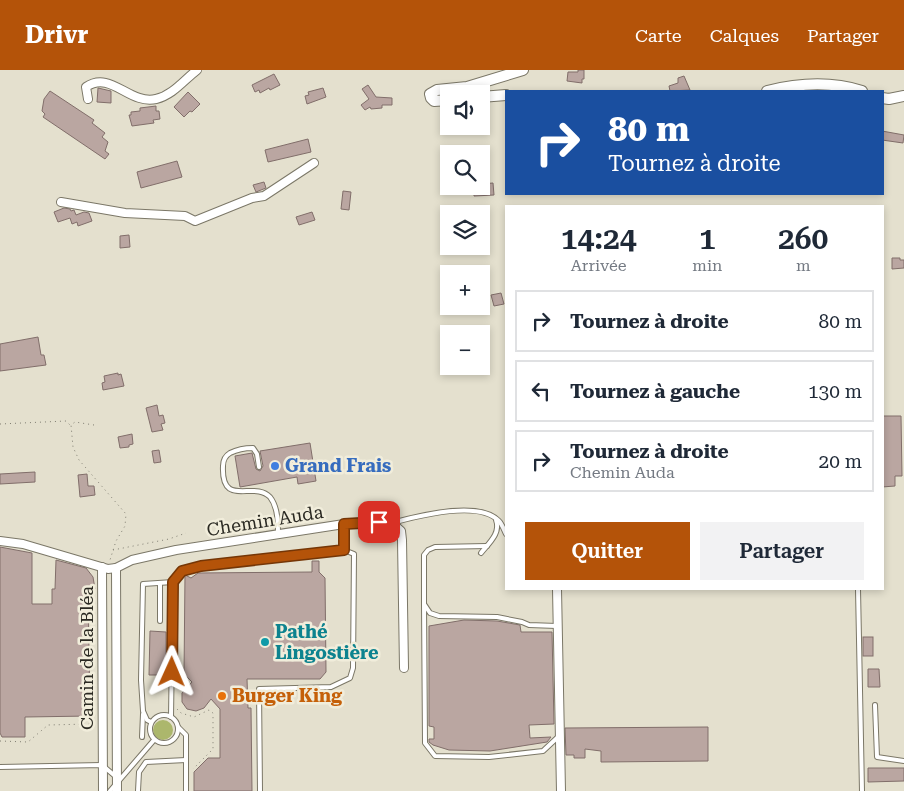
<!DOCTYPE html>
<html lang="fr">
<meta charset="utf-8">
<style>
body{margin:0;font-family:"Roboto Serif",serif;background:#f2f2f3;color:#1f2937;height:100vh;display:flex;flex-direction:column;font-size:19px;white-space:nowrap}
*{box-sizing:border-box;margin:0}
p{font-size:16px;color:#747a83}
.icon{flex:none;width:28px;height:28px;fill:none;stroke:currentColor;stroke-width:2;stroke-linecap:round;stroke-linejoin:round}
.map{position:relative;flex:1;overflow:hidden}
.sheet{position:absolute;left:505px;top:135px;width:379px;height:385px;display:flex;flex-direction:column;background:#fff;border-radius:0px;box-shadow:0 2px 8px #0003}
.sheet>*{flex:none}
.banner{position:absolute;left:505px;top:20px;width:379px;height:105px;border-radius:0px;box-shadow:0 2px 8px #0003;background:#1a4fa0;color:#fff;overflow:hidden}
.buttons{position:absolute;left:440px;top:15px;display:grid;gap:10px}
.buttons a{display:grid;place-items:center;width:50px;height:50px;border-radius:0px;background:#fff;box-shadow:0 2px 8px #0003;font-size:25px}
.pin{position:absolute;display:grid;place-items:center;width:42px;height:42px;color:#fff;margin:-21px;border-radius:10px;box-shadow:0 2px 8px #0006}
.me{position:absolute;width:55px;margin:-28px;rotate:1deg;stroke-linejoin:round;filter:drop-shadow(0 0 4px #0008)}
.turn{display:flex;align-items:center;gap:18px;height:105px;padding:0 20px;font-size:22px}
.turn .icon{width:65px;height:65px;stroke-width:2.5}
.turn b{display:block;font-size:35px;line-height:42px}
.eta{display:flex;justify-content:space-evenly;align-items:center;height:85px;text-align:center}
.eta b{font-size:30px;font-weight:600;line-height:35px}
.cta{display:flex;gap:10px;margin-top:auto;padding:10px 20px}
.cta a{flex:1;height:58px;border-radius:0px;background:#b45309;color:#fff;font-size:20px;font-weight:600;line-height:58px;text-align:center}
.cta a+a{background:#f2f2f3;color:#1f2937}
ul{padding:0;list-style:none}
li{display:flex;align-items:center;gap:15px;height:62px;margin:0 10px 8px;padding:0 10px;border:2px solid #e0e1e3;border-radius:0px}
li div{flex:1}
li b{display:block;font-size:19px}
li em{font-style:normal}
header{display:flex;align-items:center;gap:30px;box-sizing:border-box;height:70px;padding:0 25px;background:#b45309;color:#fff}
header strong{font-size:24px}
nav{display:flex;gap:28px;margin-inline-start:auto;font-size:18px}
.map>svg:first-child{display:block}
.green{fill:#acb76c}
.building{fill:#baa6a1;stroke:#816e6a}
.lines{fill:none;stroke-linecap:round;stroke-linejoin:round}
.service-casing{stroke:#7b7767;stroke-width:6}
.minor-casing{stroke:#7b7767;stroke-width:10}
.tertiary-casing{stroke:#7b7767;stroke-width:12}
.path{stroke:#7f7d71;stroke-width:1;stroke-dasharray:1 4;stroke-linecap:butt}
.service{stroke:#fff;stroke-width:4}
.minor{stroke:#fff;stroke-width:8}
.tertiary{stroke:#fff;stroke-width:10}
.route-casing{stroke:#753606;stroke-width:12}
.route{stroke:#b45309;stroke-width:9}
.shop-dot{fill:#3f7fe0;stroke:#f1eddb;stroke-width:2}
.culture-dot{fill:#0f9aa8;stroke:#f1eddb;stroke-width:2}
.food-dot{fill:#e8710a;stroke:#f1eddb;stroke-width:2}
.labels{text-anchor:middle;stroke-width:5;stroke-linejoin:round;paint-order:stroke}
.shop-label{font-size:18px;font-weight:bold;fill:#366cbe;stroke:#f1eddb;text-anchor:start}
.street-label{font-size:18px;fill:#2a2922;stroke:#f1eddb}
.culture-label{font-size:18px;font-weight:bold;fill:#0d838f;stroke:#f1eddb;text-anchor:start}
.food-label{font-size:18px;font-weight:bold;fill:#c56008;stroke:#f1eddb;text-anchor:start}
</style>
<header>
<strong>Drivr</strong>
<nav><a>Carte</a><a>Calques</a><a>Partager</a></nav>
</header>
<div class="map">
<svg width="904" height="721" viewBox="0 0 904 721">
<rect width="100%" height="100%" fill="#e4e0ce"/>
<circle class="green" cx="163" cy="660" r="10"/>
<g class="building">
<path d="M578,0H584V9H582V13L567,11L568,2H578Z"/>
<path d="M274,4L280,15L270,20L269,18L260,23L259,20L255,22L252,15Z"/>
<path d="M684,6L690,20L670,21L669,16L678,13V8Z"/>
<path d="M368,15L376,27L392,28V35H382V38L371,39L370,37L365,40L361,35L369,29L362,19Z"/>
<path d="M98,18L111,21V33L97,32Z"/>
<path d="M323,18L326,27L307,34L305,26L309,25L308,22Z"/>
<path d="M50,21L94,50L92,53L105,63L102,67L108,72L105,81L109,84L105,89L43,47L45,44L42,41L44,29Z"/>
<path d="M188,22L200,34L192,42L190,41L184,47L174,37Z"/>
<path d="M156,36V41H159L160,49L153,50L154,53L132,56L129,45H131V42L140,41V38Z"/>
<path d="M882,61L904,65L903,73L882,70Z"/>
<path d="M308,69L311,82L268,92L265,80Z"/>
<path d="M177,91L182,107L141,118L137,102Z"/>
<path d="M264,112L266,118L256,122L253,115Z"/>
<path d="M493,113L494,125L474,126V116H481V114Z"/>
<path d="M343,121L351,122L349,140L341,139Z"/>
<path d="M64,138L70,139L71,141L74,140L76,145L84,142L89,143L92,151L78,156L77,152L72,154L70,148L58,152L54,142Z"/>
<path d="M312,142L315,150L299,155L296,147Z"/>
<path d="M129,165L130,177L120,178V166Z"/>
<path d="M892,188H900V190H904V198L892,199Z"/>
<path d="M501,223L504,234L494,236L491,225Z"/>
<path d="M38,267L41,285H44L46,295L0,301V274Z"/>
<path d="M118,303V305L121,304L124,316L103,320L102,313L105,312L104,306Z"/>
<path d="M157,335L159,346L163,345L165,353L161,354L163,360L152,362L146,338Z"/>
<path d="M882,346H901L902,406H895V416L882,417Z"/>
<path d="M132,364L133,374L129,375V377L120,378L118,367Z"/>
<path d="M310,373L316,411L298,414L297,407L240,417L235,386L252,383L256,399L260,401L263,396L260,381Z"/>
<path d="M159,380L161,392L154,393L152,381Z"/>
<path d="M35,402V412L0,414V404Z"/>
<path d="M87,404L88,416H94L95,425L80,427L78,405Z"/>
<path d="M0,477L32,483V534H52V519H55L56,490L86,498L93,507L95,519H88L90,646L25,647V667H2L0,663Z"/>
<path d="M312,491H319V502L325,508L326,602L320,609H247L248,638H251L252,721H194V702L208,688H220V639L211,629L204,638L196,641L187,639L182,632V623L192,612L184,604L185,505L191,508L198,503L312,502Z"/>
<path d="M464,550L497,551L520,555L521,562H552L554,654L529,655L530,668L551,667L547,672L490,681L449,680L433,675L429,672V669H434V657L429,656V556Z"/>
<path d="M150,561L166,562V605H149Z"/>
<rect x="863" y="567" width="10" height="19"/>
<path d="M868,599H879L880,617H868Z"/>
<path d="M708,657V691L601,692V681L585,679V688H574V685H566L565,658Z"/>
<path d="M868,698H904V711L868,712Z"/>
</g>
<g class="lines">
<defs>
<g id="service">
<path d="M259,397L257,384L253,378C245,378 236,380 230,383C225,386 223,390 223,396C221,439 254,410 270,427C278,437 278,453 278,465"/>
<path d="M392,453C417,446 479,430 499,451C502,454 504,460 506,464"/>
<path d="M344,454V480"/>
<path d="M487,476L435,477L428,480L424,485V534L430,543L439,546L497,547L522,552L529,555L557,556"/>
<path d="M481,483C489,473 501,463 496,450"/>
<path d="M858,519L862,721"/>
<path d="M424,534L425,673L435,686L489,687L543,681L558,667"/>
<path d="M160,551V513"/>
<path d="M875,635L877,687L904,691"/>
<circle cx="164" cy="659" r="14"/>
<path d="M171,647L173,512L182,501L201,496L344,480L354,484L353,598L350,608L331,617L259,619L260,721"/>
<path d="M151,652L147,650L143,641L141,610L143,514L173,512"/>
<path d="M178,657L186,665V721"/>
<path d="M142,667L143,644"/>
<path d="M0,697L102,695L115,706"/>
<path d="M110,721L154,670"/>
<path d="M138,721L139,702L146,692L186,690"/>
</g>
<g id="minor">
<path d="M88,29L86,17C111,0 129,35 156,29C173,25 184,10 197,0"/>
<path d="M61,132L125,143L185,146L195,151L252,128L264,126L314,93"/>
<path d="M0,471L23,474L108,499L116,498L132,490L176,480L344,454L392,453L401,461L402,470L404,598"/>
<path d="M102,497L103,721"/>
<path d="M116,498L117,721"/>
<path d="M557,519L561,721"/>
</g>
<g id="tertiary">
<path d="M767,21C799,13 831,11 862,21"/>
<path d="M481,27L506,25"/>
<path d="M882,28L889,29L904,26"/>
<path d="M449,30L434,31L431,28L430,24L437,20L467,17L523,0"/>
</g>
</defs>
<use href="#service" class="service-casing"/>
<use href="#minor" class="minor-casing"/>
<use href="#tertiary" class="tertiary-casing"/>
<g class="path">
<path d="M0,354L66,351L70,355"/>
<path d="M94,355L75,352L71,355L73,377L79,390L126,444L125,456L116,471L110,490"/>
<path d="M113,480L169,469L186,463"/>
<path d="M177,639L181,643L194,647L209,640L213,643V679L193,699"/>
<path d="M0,671L28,672L48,655L90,654"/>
</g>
<use href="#service" class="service"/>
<use href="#minor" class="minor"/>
<use href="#tertiary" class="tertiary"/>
</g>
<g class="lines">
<defs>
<path id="route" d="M172,602L173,512L182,501L201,496L344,480V454L379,452"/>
</defs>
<use href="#route" class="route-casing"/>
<use href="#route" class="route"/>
</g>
<circle class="shop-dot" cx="275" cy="396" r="5"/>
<circle class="culture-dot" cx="265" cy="572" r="5"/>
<circle class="food-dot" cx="222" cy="626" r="5"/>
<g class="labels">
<g class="shop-label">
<text x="285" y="402">Grand Frais</text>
</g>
<g class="street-label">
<text transform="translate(265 451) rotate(-9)" y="6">Chemin Auda</text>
<text transform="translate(87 588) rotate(-90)" y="6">Camin de la Bléa</text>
</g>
<g class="culture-label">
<text x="275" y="568">Pathé<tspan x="275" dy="21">Lingostière</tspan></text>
</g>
<g class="food-label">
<text x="232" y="632">Burger King</text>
</g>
</g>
</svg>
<div class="buttons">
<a><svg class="icon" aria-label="sound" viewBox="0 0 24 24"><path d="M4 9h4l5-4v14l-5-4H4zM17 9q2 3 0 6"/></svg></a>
<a><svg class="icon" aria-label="search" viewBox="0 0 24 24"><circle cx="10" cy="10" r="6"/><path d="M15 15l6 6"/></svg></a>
<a><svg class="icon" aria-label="layers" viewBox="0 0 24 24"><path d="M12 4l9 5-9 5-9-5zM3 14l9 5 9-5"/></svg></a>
<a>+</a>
<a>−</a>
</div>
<div class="pin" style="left:379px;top:452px;background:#d93025"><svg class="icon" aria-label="arrive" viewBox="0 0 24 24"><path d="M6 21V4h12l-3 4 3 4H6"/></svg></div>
<svg class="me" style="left:172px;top:602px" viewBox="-20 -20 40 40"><path d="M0-17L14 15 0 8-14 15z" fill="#b45309" stroke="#fff" stroke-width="4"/></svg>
<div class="banner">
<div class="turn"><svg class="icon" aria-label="right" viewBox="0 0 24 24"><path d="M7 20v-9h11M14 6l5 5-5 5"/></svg><div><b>80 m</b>Tournez à droite</div></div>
</div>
<section class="sheet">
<div class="eta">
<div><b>14:24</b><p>Arrivée</p></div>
<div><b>1</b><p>min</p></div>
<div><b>260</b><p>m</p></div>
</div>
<ul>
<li><svg class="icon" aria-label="right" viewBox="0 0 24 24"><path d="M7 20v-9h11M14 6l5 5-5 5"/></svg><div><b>Tournez à droite</b></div><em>80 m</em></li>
<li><svg class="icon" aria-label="left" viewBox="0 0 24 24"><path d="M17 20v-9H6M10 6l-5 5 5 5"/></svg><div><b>Tournez à gauche</b></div><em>130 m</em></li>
<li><svg class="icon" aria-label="right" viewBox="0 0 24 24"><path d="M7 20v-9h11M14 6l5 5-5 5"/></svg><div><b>Tournez à droite</b><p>Chemin Auda</p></div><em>20 m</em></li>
</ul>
<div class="cta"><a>Quitter</a><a>Partager</a></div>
</section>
</div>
